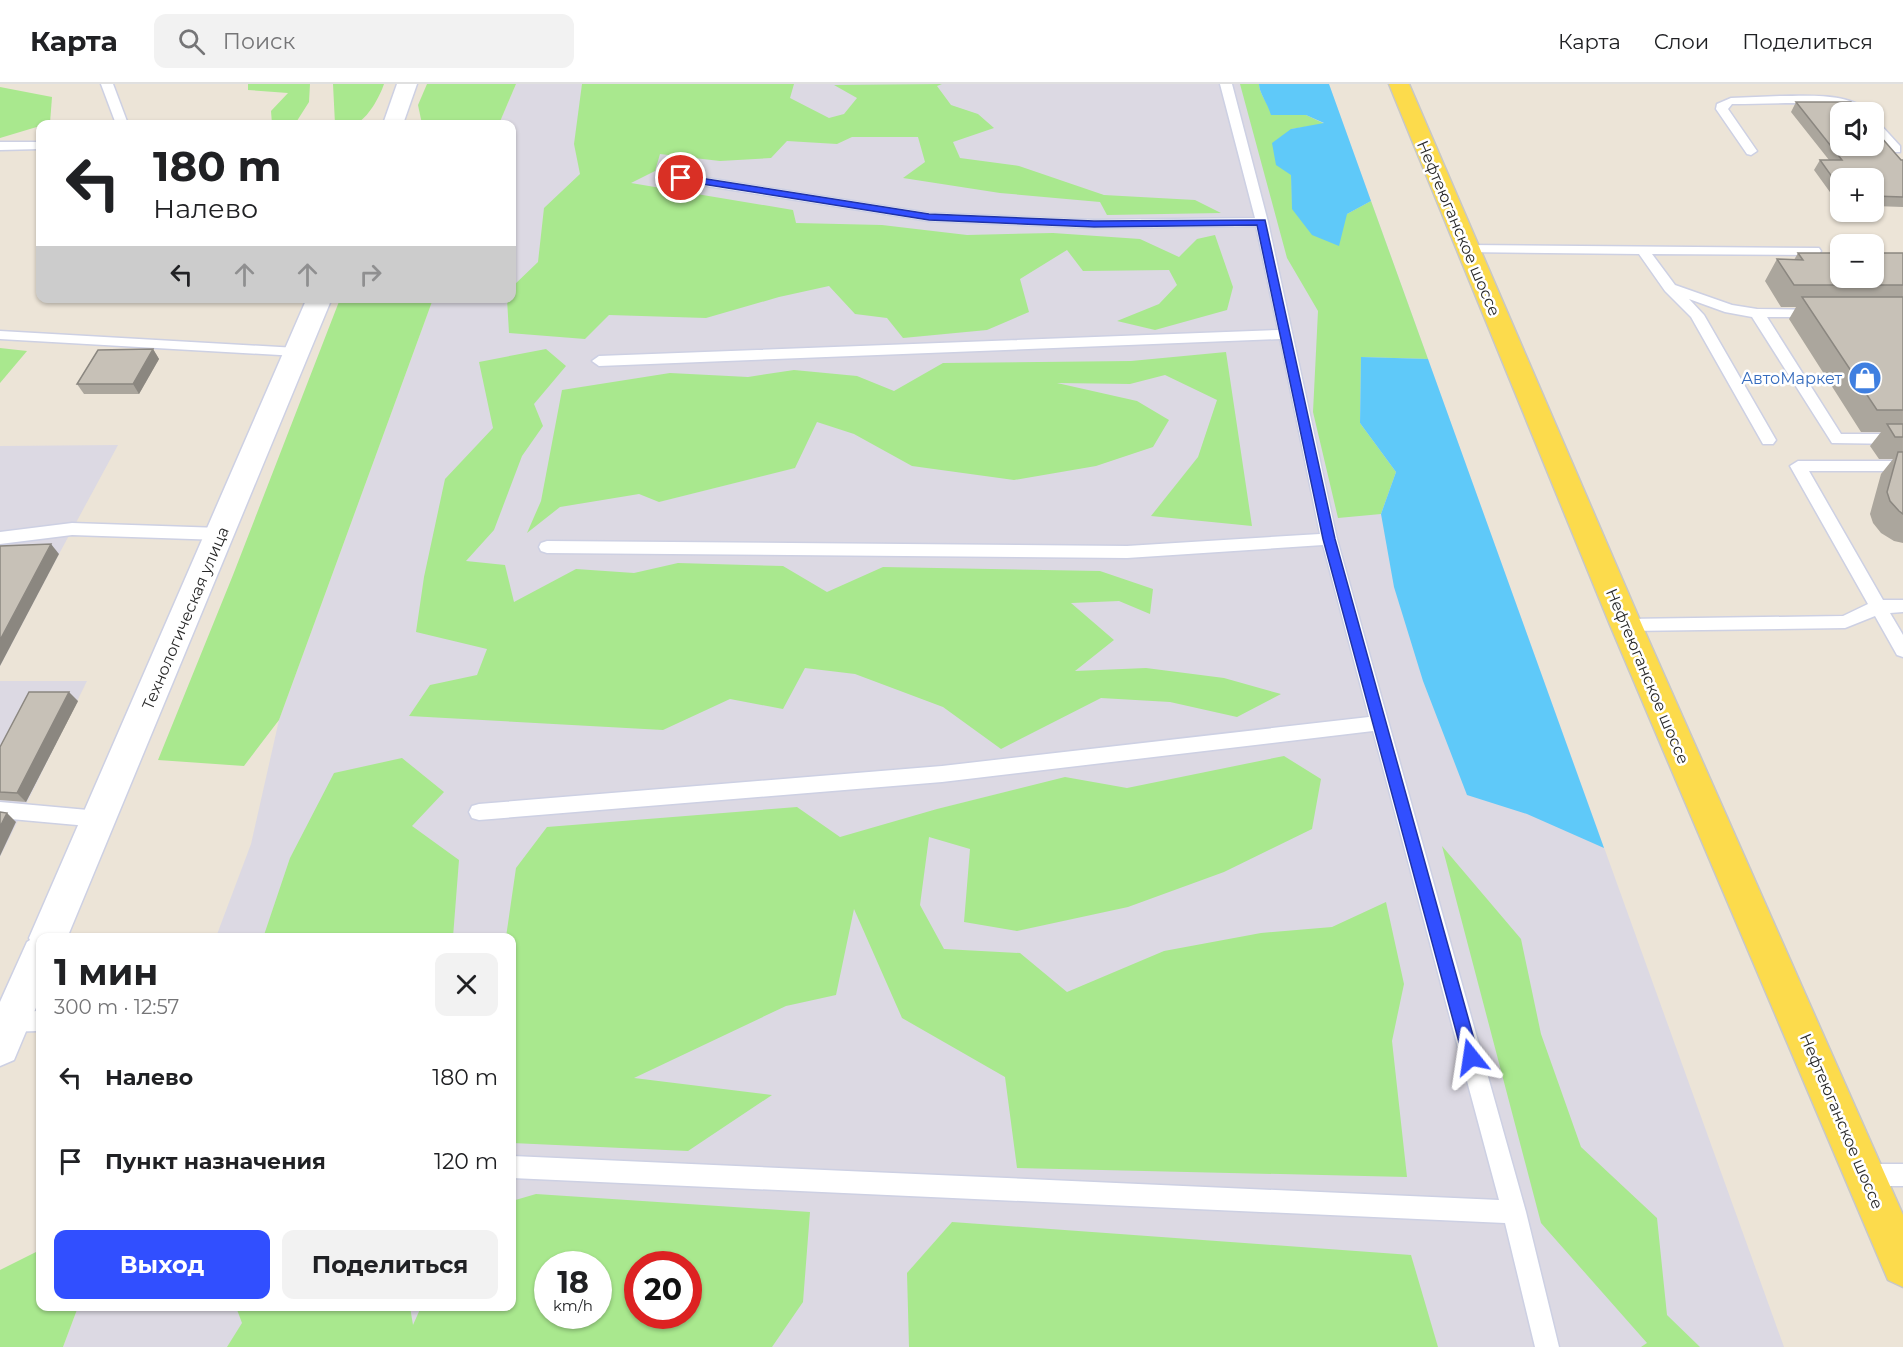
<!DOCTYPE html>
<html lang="ru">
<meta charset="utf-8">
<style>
body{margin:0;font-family:Montserrat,sans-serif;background:#f2f2f2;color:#202124;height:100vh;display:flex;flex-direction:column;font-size:22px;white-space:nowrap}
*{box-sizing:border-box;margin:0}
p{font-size:20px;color:#757577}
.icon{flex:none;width:33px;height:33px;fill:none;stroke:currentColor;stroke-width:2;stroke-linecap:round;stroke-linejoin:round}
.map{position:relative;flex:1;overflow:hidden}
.details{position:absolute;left:36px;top:849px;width:480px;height:378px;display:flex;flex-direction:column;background:#fff;border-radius:12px;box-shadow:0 2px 4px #0004}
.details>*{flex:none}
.banner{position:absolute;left:36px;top:36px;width:480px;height:183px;border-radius:12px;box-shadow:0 2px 4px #0004;background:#fff;color:#202124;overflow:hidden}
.fabs{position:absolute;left:1830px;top:18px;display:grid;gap:12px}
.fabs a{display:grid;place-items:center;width:54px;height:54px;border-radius:12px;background:#fff;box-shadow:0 2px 4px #0004;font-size:30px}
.speed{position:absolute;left:534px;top:1167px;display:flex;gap:12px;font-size:30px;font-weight:700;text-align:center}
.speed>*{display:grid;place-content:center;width:78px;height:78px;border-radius:50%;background:#fff;box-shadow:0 2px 4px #0004;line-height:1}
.speed small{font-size:15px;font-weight:400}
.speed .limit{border:9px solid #d22;background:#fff;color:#111}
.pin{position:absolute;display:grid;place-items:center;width:51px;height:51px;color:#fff;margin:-26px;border:3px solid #fff;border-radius:50%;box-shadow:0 2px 6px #0007}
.me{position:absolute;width:66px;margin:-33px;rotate:345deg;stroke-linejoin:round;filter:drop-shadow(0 0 4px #0008)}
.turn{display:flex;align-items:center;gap:21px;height:126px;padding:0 18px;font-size:27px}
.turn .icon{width:78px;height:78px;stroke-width:2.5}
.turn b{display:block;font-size:42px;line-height:51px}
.lanes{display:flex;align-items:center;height:57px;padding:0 18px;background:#0003;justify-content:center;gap:30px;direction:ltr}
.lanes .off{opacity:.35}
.round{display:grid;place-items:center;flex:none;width:63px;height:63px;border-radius:12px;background:#f2f2f2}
.overview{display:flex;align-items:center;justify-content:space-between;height:102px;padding:0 18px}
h1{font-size:36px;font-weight:700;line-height:45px}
.action{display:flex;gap:12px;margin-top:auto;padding:12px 18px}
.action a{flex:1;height:69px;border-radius:12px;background:#314fff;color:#fff;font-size:24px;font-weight:700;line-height:69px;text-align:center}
.action a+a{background:#f2f2f2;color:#202124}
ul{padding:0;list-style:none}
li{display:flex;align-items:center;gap:18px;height:84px;padding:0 18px}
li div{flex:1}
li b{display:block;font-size:22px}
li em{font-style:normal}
header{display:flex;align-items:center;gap:36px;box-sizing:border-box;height:84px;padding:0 30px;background:#fff;border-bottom:2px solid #e0e0e0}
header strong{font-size:28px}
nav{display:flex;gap:33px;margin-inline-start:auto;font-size:21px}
.search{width:420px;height:54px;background:#f2f2f2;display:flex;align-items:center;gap:15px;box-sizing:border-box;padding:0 21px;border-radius:12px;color:#757577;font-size:22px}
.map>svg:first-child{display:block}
.industrial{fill:#dcd9e3;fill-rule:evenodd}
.green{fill:#a9e88e;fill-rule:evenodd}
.water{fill:#5fc9f9}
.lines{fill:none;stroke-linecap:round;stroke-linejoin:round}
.service-casing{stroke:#cdd0e3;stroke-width:3}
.minor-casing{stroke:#cdd0e3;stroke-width:3}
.primary-casing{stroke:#c7c7c7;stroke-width:3}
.service{fill:#fff;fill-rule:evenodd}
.minor{fill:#fff;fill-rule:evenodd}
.primary{fill:#fcdb4c;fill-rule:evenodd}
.wall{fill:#aba69d}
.shaded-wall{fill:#8b8780}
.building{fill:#c7c1b7;stroke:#8b8780;stroke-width:1.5}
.route{fill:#314fff;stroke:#2033a6;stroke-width:1.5}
.labels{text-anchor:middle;stroke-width:5;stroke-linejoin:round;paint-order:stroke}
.street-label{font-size:16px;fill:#282828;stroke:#fff}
.shop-label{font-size:16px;fill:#366cbe;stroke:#fff;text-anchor:end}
</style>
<header>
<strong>Карта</strong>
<div class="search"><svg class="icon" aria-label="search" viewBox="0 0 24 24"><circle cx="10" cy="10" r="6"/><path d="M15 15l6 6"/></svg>Поиск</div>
<nav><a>Карта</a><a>Слои</a><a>Поделиться</a></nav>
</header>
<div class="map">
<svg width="1903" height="1263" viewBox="0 0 1903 1263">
<rect width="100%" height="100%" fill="#ece4d7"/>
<g class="industrial">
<path d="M516,0H1329L1784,1263H60H63L78,1223L512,1222V854L216,853L251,760L279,636L433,215L512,214V40H499ZM548,1180H598V1232H548ZM638,1180H688V1232H638Z"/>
<path d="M118,361L59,470L0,582V362Z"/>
<path d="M0,597H87L0,773Z"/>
</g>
<g class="green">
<path d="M248,0H310L309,18L295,40H272L271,27L288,9L248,6Z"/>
<path d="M333,0H384C380,12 368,35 355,40C349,42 341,40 335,40Z"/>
<path d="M427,0H516L499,40H422L418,21Z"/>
<path d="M582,0H794L790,14L829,34L844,30L857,14L834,1L942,0L937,2L951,21L978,30L994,44L953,58L960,74L1019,82L1104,111L1195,116L1221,129L1107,131L1100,118L1000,109L903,94L925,78L918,53H852L837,60L787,57L771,74L720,77L660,70L655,87L631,99L793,126L796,139L882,141L967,151L1053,149L1140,155L1179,173L1197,155L1215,151L1233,203L1227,226L1155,246L1117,237L1159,220L1177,201L1169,186L1083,187L1067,166L1020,195L1029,228L987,246L903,254L887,234L855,230L829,202L779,213L706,234L609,231L585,255L509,249L507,215L512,214V203L538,178L544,124L580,90L574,60Z"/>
<path d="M1240,0H1259C1259,9 1268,20 1272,30L1306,31L1325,40L1291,45L1292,125L1347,130L1371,117L1428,275L1361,273L1360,339L1396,388L1381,430L1338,434L1313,328L1318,227L1287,174Z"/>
<path d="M0,3L52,13L50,39L0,54Z"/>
<path d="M340,215H433L279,636L244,682L158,676L233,491Z"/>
<path d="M0,264L27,267L0,299Z"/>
<path d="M546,265L566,282L534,320L543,342L522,372L494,446L466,477L505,481L514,518L576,485L634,489L678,479L783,482L827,508L883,483L1100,487L1153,505L1150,530L1119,517L1071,519L1114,556L1075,587L1146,584L1224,594L1281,610L1237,633L1170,618L1101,614L1001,665L943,623L855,590L805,584L783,625L730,615L663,646L409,632L430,601L477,591L487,565L416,548L424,493L445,395L493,344L479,278Z"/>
<path d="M1226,268L1252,442L1151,432L1198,373L1217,316L1165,291L1130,300L1057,299L1137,317L1169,336L1153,363L1096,382L1014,396L912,382L854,350L817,338L795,384L659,418L639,410L560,423L527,449L541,417L562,306L670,289L748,293L794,286L857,292L894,307L943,279L1131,277Z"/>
<path d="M1284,672L1321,695L1312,745L1224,788L1128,823L1017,847L964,838L970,765L929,753L920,821L944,865L1020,869L1067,908L1164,867L1261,849L1332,843L1386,818L1404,900L1392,957L1407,1093L1017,1084L1005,993L902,934L854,825L836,911L786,922L634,994L772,1011L688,1067L512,1059V854L506,853L516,784L547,743L797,723L840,753L937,725L1065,693L1127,704Z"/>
<path d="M402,674L444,708L412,742L459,776L453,853H266L264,851L290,774L334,689Z"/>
<path d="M1442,762L1521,855L1541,950L1581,1063L1657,1134L1667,1231L1700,1263H1641L1647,1259L1541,1139Z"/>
<path d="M536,1110L810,1128L803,1218L772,1263H227L242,1239L236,1223H410L413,1241L421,1223L512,1222V1117ZM548,1180H598V1232H548ZM638,1180H688V1232H638Z"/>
<path d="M952,1138L1411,1171L1438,1263H909L907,1189Z"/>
<path d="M40,1160V1222L78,1223L63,1263H0V1186L36,1168Z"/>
</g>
<g class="water">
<path d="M1259,0H1329L1371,117L1347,130L1339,162L1312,151L1292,125L1291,91L1276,81L1272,59L1291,45L1324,39L1306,31H1271C1268,20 1259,9 1259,0Z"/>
<path d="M1361,273L1428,275L1604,764L1527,730L1467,711L1423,597L1394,503L1381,430L1396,388L1360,339Z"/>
</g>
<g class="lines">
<defs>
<g id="service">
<path d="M101,0H113L128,40H116Z"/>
<path d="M1220,0H1232L1268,138L1337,455L1526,1128L1559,1263H1535L1505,1139L512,1094V1072L1499,1116L1373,647L942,698L479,736L472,734L469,728L472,722L479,720L942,682L1369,633L1323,461L1127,474L547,469L541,467L539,463L541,459L547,457L1127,462L1320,450L1280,255L599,282L592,277L599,272L1278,246L1256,142L1094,144L929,137L681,98L675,94L681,90L929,129L1094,136L1255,134Z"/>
<path d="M1780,12C1806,12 1849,8 1869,28C1854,30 1839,22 1823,20C1793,18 1763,20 1732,20L1728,25L1757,67L1751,71L1747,70L1716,25L1717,20L1731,14Z"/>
<path d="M1874,36L1878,38L1900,62V68H1892L1874,47Z"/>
<path d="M0,58H40V65L0,66Z"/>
<path d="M1468,161L1819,164L1821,167L1819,170L1814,171L1652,170L1675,201L1732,221L1757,225L1822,226L1824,229L1822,232L1817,233H1767L1841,350H1903V360L1832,359L1752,233L1725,228L1689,215L1704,231L1776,356L1773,360H1763L1691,233L1665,207L1639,170L1463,168L1461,165L1463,162Z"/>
<path d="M0,247L297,264L304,268L297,272L0,255Z"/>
<path d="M1798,377H1903V387H1809L1883,516H1903V528L1890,529L1903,551V573L1897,571L1875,532L1845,544L1626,547L1620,546L1617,541L1620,536L1626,535L1843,532L1868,520L1790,382Z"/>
<path d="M72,439L221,444L227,446L229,450L227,454L221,456L72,451L0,460V448Z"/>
<path d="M0,718L99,727L106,729L109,735L106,741L99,743L0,734Z"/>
<path d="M40,927V947L0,948V928Z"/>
<path d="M1866,1080H1903V1102H1866L1858,1099L1855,1091L1858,1083Z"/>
</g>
<g id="minor">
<path d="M397,0H417L403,40H383Z"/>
<path d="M307,214H332L67,854H40V914L14,976L0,982V918L27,858L30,856L29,854Z"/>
</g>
<path id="primary" d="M1389,0H1409L1642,541L1903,1131V1203L1888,1196L1610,541Z"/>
</defs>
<use href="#service" class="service-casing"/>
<use href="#minor" class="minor-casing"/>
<use href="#primary" class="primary-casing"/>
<use href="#service" class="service"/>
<use href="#minor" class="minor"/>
<use href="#primary" class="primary"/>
</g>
<g class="wall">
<path d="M1796,18L1901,76H1903V123L1874,122V94H1840V122L1814,86L1820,76H1829L1791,28Z"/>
<path d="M1798,169H1903V459L1894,457L1881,449L1873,439L1870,430L1881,390L1893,375H1879L1870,362L1881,348H1861L1789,235L1796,223H1781L1765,197L1777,175L1794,176Z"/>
<path d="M153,265L159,275L139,310H84L77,300Z"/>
<path d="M78,617L26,718L0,716V663Z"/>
</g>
<g class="shaded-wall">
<path d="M153,265L159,275L139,310L133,300Z"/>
<path d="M51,460L59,470L0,582V556Z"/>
<path d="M69,608L78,617L26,718L17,709Z"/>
<path d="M7,729L16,738L0,772V743Z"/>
</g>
<g class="building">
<path d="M1796,18H1851L1860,28H1840V62H1874V45L1901,76H1903V113L1874,112V94H1840V104L1820,76H1842Z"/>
<path d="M1798,169H1840V194H1874V169H1903V201H1794L1777,175L1803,176Z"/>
<path d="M1802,213H1903V326H1877Z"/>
<path d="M153,265L133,300H77L98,266Z"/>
<path d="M1887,340H1903V353H1895Z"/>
<path d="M1898,368H1903V430L1899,427L1890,417L1887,408Z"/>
<path d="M51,460L0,556V462Z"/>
<path d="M29,608H69L17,709L0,708V663Z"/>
<path d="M0,728L7,729L0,743Z"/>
</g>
<path class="route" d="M681,91L929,130L1094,137L1265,136L1335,455L1479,973L1477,978L1471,980L1465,978L1463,973L1323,455L1257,141L1094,143L929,136L677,96L676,94Z"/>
<defs>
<symbol id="shop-disc" viewBox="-11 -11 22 22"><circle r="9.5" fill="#3f7fe0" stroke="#fff"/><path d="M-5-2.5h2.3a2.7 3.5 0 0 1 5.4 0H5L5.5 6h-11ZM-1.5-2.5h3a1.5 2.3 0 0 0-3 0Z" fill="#fff"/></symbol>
</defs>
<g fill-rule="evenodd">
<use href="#shop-disc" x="1846" y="275" width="38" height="38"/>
</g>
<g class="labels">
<g class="street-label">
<text transform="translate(1459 144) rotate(67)" y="6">Нефтеюганское шоссе</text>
<text transform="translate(185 534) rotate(-67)" y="6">Технологическая улица</text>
<text transform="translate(1648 592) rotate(67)" y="6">Нефтеюганское шоссе</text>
<text transform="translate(1842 1037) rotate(67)" y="6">Нефтеюганское шоссе</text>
</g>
<g class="shop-label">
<text x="1842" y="300">АвтоМаркет</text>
</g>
</g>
</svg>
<div class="fabs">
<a><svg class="icon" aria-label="sound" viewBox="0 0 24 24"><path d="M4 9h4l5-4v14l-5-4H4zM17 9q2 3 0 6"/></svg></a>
<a>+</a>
<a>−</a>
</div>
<div class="speed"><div>18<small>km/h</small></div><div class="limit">20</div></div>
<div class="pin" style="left:681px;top:94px;background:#d93025"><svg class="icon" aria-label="arrive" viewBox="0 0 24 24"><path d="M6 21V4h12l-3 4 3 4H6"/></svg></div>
<svg class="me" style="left:1471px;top:973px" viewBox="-20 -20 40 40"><path d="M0-17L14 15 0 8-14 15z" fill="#314fff" stroke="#fff" stroke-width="4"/></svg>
<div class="banner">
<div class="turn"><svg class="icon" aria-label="left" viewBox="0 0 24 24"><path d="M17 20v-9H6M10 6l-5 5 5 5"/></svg><div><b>180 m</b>Налево</div></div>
<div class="lanes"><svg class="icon" aria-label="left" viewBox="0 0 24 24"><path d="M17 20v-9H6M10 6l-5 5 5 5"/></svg><svg class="icon off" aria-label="ahead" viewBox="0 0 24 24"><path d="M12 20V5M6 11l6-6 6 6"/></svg><svg class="icon off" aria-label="ahead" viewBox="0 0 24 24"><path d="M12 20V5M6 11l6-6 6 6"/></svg><svg class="icon off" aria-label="right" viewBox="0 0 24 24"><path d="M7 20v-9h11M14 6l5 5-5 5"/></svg></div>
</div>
<section class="details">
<div class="overview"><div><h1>1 мин</h1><p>300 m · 12:57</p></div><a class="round"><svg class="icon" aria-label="close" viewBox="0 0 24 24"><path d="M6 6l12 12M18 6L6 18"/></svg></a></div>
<ul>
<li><svg class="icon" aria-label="left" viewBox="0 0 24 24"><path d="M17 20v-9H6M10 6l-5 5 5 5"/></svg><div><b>Налево</b></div><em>180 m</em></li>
<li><svg class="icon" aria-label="arrive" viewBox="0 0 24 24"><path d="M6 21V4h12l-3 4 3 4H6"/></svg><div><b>Пункт назначения</b></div><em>120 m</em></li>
</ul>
<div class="action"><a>Выход</a><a>Поделиться</a></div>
</section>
</div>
